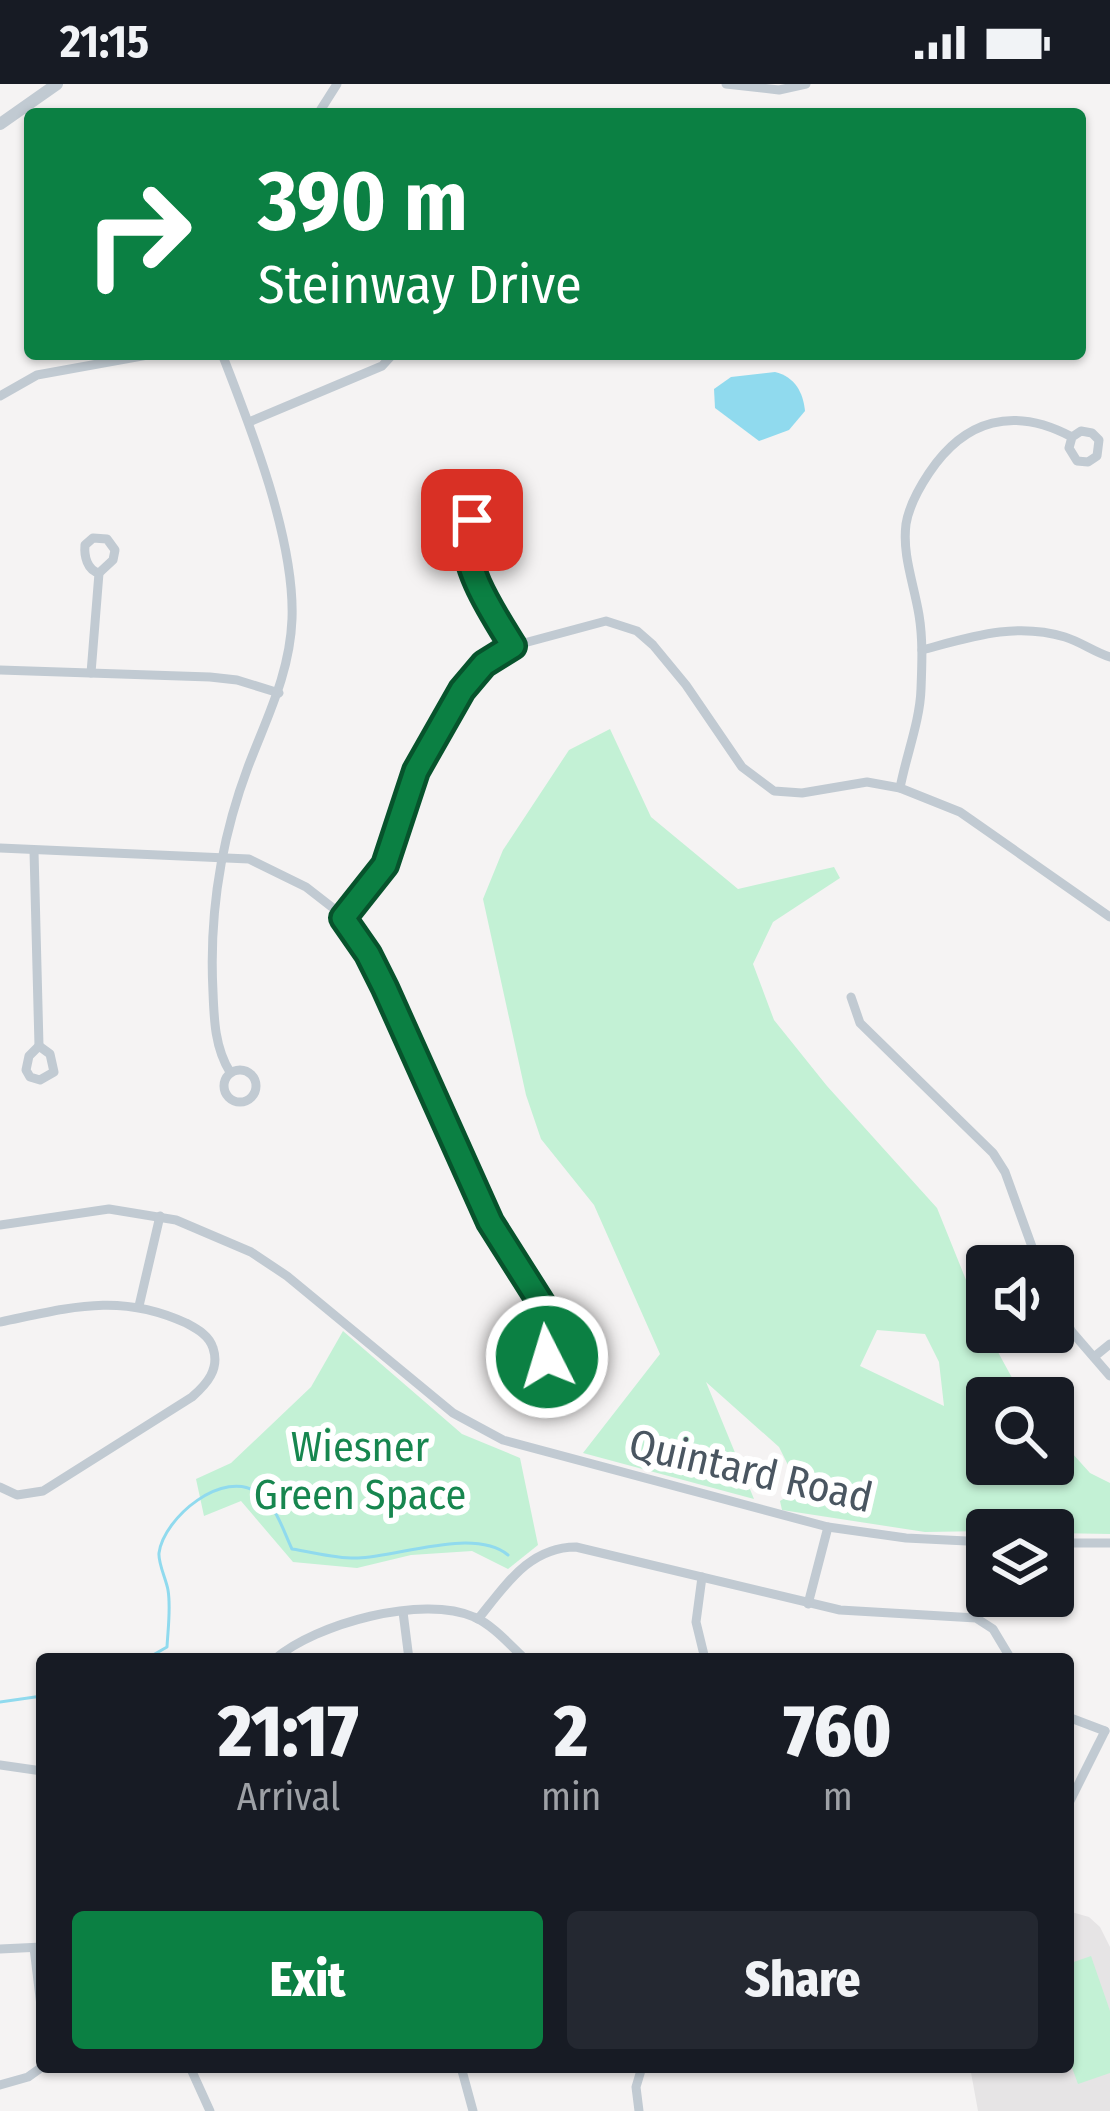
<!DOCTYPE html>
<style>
body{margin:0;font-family:"Fira Sans Condensed",sans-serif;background:#242831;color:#f1f3f6;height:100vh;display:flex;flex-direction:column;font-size:45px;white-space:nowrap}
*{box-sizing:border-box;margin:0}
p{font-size:39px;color:#9ea1a6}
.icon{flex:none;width:66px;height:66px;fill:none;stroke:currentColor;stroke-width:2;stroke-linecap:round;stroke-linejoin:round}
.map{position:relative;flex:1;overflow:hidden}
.drawer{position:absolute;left:36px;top:1569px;width:1038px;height:420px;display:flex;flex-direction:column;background:#171b24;border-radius:12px;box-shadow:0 3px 9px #0004}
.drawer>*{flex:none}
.banner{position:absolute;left:24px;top:24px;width:1062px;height:252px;border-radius:12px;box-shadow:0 3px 9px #0004;background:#0b8043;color:#fff;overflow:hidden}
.buttons{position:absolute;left:966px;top:1161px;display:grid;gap:24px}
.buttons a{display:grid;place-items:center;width:108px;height:108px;border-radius:12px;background:#171b24;box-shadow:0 3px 9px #0004;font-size:60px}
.pin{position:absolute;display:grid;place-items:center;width:102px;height:102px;color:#fff;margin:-51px;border-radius:24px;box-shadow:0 6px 18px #0006}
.me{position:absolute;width:132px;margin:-66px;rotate:355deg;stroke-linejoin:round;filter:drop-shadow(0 0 9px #0008)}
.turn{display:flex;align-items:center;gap:42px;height:252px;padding:0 36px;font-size:54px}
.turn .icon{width:156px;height:156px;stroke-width:2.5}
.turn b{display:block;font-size:84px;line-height:102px}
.eta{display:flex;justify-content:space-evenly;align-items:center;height:204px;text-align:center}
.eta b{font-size:72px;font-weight:800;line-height:84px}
.action{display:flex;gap:24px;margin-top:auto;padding:24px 36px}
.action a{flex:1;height:138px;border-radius:12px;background:#0b8043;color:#fff;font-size:48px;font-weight:800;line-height:138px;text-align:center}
.action a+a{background:#242831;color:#f1f3f6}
.status{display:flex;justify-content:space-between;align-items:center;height:84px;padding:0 60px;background:#171b24;direction:ltr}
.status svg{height:33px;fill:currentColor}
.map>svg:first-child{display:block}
.education{fill:#e6e4e5}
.green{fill:#c3f1d5;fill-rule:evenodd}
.water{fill:#90daee}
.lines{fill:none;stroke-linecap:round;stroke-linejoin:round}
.stream{stroke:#90daee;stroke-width:3}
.minor{stroke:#c1cad2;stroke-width:9}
.tertiary{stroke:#c1cad2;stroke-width:12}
.route-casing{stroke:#07532c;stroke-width:30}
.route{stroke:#0b8043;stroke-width:21}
.labels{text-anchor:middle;stroke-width:12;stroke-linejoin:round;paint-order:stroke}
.park-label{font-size:42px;fill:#17864f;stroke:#fff}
.street-label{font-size:42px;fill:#4a5661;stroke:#fff}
</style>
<div class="status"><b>21:15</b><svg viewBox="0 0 49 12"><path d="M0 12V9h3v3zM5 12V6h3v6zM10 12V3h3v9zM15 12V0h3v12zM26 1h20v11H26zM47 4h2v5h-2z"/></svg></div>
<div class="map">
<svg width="1110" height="2027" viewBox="0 0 1110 2027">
<rect width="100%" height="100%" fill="#f5f3f3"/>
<path class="education" d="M1068,1827L1089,1833L1100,1843L1110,1863V2027H978L970,1983H1068Z"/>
<g class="green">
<path d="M610,645L651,733L738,805L834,783L840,794L773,838L753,880L774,936L827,1002L937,1124L987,1248L1023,1314H987V1380H1053V1348L1090,1389L1110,1399V1450L1053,1449V1446L925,1448L782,1426L780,1417L800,1405L779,1363L706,1298L754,1415L583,1369L660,1270L594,1121L541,1055L526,1011L483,815L503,766L569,666ZM877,1246L925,1250L939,1278L944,1322L860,1282Z"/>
<path d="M343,1247L462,1350L520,1374L538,1461L508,1485L472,1467L411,1471L357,1484L293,1478L241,1417L204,1432L196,1395L231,1379L311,1303Z"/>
<path d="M1091,1872L1110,1927V1989L1078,2000L1068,1973V1880Z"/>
</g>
<path class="water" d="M775,288C795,293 803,308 805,327L789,346L759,357L715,324L714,305L731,293Z"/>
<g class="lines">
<g class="stream">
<path d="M146,1575L167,1563C168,1544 171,1524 168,1506C166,1495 158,1479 159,1469C164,1433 224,1384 258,1409C276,1421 283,1446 292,1465C313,1468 337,1475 358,1474C397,1473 474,1443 508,1471"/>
<path d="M0,1618L42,1612"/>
</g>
<g class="minor">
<path d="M726,0L779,6L806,0"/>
<path d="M318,30L337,0"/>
<path d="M222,270C251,344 295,456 292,535C290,589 267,633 248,683C221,755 209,832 213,908C214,936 215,964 230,988"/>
<path d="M0,312L37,291L153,270"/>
<path d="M249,338L382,282L393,270"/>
<path d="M481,436L488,438L493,453L474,474C465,464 462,450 469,438Z"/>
<path d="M93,454L107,455L115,466L113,476L99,489C87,486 84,472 85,461Z"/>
<path d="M474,474L479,507L513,562"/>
<path d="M922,566C971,553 1015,538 1065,553C1081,558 1094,568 1110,573"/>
<path d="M0,586L210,593L237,596L279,609"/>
<path d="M91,589L99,489"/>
<path d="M900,704C906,672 920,637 921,605C922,580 923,555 919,531C914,500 902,471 906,440C909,422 919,404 929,389C965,335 1014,322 1072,353L1081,347L1092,349L1099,356L1097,372L1088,378L1077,377L1069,364L1072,353"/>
<path d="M0,764L249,775L306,803L333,824L368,870L490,1138L552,1236"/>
<path d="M34,767L39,962"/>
<path d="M343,834L385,781L415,687L468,597L484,580L513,562L606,537L637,547L653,561L686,601L742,683L774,707L802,709L867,698L900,704L960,728L1110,833"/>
<path d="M851,913L860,939L993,1069L1005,1088L1039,1182"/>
<path d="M39,962L50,970L54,988L40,996L30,993L26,986L29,972Z"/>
<circle cx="240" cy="1002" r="16"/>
<path d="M0,1141L109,1125L176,1136L251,1168L287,1192L453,1329L503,1356L828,1443L906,1454L987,1458"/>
<path d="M1053,1216L1072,1248L1110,1292"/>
<path d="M139,1222L160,1132"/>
<path d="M552,1236C566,1244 579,1263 568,1279H552L547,1273Z"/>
<path d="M0,1238C69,1224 119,1208 186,1239C197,1245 209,1251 213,1264C220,1285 207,1300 192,1313L43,1407L17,1411L0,1403"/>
<path d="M1094,1273L1110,1260"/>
<path d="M1053,1459H1110"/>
<path d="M702,1493L696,1538L705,1575"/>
<path d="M808,1520L828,1443"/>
<path d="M403,1528L409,1575"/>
<path d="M478,1535C505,1502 529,1463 576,1463L840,1526L976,1534L993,1545L1011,1575"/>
<path d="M275,1575C315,1540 423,1510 474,1533C493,1541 510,1561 525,1575"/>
<path d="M1068,1633L1105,1647"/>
<path d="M0,1681L42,1687"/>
<path d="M1068,1721L1105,1647"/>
<path d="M34,1864L42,1930"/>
<path d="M0,1865L42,1863"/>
<path d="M190,1983L210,2027"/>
<path d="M461,1983L473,2027"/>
<path d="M0,2001L28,1993L42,1983"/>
<path d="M639,2027L636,2003L642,1983"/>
</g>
<path class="tertiary" d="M0,40L57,0"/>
</g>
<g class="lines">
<defs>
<path id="route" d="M472,436L466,442C461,482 492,528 513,562L484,580L462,606L416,687L385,781L343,834L368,870L385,904L490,1138L552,1236L547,1273"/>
</defs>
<use href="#route" class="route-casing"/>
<use href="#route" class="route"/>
</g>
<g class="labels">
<g class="park-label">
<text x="360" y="1377">Wiesner<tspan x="360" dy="48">Green Space</tspan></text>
</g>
<g class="street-label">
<text transform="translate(751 1386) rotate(13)" y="15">Quintard Road</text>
</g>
</g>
</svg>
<div class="buttons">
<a><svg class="icon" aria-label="sound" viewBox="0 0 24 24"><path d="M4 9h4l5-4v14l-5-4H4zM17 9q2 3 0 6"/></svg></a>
<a><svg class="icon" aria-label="search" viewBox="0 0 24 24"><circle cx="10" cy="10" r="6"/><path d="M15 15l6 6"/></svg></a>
<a><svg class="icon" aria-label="layers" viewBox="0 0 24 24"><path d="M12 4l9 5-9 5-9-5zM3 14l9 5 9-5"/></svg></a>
</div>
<div class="pin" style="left:472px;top:436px;background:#d93025"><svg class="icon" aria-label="arrive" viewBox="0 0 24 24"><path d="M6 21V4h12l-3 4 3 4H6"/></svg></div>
<svg class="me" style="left:547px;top:1273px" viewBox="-20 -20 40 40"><circle r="17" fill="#0b8043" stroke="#fff" stroke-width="3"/><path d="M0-11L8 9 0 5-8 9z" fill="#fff"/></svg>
<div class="banner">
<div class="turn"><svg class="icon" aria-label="right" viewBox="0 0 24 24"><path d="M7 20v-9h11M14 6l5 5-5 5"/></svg><div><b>390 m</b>Steinway Drive</div></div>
</div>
<section class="drawer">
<div class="eta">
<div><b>21:17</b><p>Arrival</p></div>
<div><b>2</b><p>min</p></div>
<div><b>760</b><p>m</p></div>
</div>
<div class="action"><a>Exit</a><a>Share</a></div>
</section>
</div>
